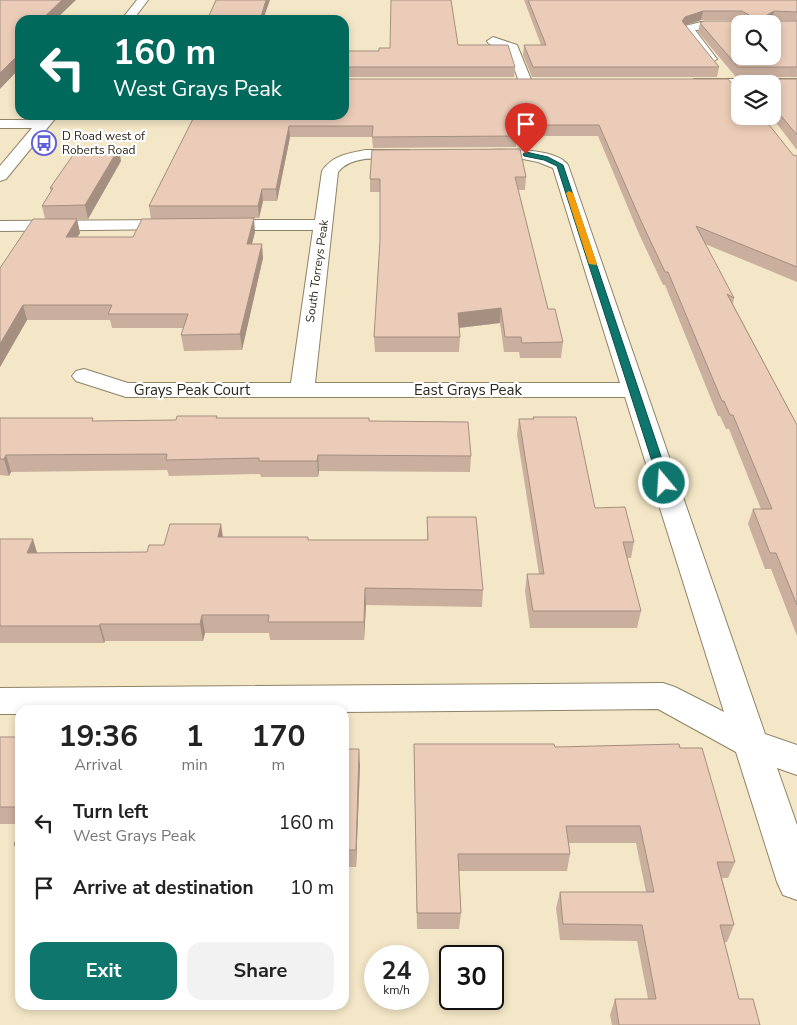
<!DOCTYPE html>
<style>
body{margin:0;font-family:"Nunito Sans",sans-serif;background:#f2f2f2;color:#222;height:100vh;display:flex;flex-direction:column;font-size:19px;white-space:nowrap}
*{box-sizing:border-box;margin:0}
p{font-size:16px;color:#767676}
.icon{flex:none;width:28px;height:28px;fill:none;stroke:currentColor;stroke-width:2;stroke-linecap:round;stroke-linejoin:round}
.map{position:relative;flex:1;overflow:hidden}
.sheet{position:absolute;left:15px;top:705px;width:334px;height:305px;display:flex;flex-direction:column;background:#fff;border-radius:15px;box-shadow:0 2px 8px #0003}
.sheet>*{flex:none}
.guide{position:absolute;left:15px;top:15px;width:334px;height:105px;border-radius:15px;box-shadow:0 2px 8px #0003;background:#00695c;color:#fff;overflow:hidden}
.controls{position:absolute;left:731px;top:15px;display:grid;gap:10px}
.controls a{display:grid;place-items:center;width:50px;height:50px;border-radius:10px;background:#fff;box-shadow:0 2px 8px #0003;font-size:25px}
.speed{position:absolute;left:364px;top:945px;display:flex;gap:10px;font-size:25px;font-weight:700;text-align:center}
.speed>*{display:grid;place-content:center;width:65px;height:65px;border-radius:50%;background:#fff;box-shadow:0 2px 8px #0003;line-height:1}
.speed small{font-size:12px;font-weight:400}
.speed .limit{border:2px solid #111;border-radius:8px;background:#fff;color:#111}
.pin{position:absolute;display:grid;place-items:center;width:42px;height:42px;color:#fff;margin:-51px -21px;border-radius:50% 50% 50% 0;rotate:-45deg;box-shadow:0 0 5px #0007}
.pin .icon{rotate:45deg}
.me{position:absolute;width:55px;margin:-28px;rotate:342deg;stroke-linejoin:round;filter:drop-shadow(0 0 4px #0008)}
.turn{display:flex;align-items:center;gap:18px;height:105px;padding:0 15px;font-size:22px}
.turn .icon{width:65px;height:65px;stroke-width:2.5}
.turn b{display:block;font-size:35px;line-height:42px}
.eta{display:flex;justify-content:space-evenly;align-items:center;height:85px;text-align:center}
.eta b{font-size:30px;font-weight:700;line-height:35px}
.action{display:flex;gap:10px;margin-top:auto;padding:10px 15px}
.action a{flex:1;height:58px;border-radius:15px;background:#0f766e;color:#fff;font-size:20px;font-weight:700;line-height:58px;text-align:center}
.action a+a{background:#f2f2f2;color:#222}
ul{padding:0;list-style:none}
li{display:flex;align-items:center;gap:15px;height:65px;padding:0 15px}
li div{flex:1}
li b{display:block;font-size:19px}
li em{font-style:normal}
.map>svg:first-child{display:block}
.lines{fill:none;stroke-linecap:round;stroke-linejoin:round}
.minor-casing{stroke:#8f8366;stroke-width:2}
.minor{fill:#fff;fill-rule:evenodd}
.wall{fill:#caaf9e}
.shaded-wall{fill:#a48f81}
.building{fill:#ebccb8;stroke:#a48f81;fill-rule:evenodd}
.route{fill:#0f766e;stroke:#0a4d48}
.slow{fill:#f59e0b}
.labels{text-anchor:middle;stroke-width:4.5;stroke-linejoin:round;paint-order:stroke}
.far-poi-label{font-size:12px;fill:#2c271b;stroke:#fff;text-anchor:start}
.far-street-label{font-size:12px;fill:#2c271b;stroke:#fff}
.street-label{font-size:15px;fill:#2c271b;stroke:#fff}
</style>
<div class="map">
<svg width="797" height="1025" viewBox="0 0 797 1025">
<rect width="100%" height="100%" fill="#f4e7c7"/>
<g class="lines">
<defs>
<g id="minor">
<path d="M137,0H148L133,20H121Z"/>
<path d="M701,22H740L745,24H740V28L695,30L717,59L711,63L707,62L683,32L685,26Z"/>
<path d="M493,37L517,45L532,82L530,85H520L508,50L489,44L487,41Z"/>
<path d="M694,79H797V87H772V84H740V87L689,86L687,83Z"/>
<path d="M43,115H58L6,179L0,181V166L32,128H0V120H39Z"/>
<path d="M366,150H408L414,152L416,155L414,158L408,160C387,159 353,153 338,172L315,383H620L553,168L538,162L523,159L483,160L477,158L475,155L477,152L483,150C503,150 555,147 568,165L765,734L797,745V775L777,768L797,825V900L783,895L777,882L736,752L658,709L344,712V710H20V714H0V688L663,683L675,687L724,712L625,397H126L76,381L72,376L76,371L84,369L128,383H291L313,230H216L210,229L207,225L210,221L216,220H315L322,171C332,156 348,153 366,150Z"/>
<path d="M176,220L182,221L185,225L182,229L0,231V221Z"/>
</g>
</defs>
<use href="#minor" class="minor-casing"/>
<use href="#minor" class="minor"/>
</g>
<g class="wall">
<path d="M524,0H797V21L774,20V21H797V77H773L774,79H797V150L771,116H772V84H742L744,77H736L698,32L700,23L741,21L740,20H701L685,26L719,67L717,77H532L523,55L524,45H541Z"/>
<path d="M458,45L515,67L514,77H344V78V51H379L390,48Z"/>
<path d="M195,115L740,116L793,155L797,156V282L705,244L734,298L733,304L797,425V636L771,569H765L748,524L753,509H761L729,429H726L720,416H718L665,285H663L639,234L598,136H517L516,147L373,148L372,137H290L277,201H263L259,218L151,219L149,206Z"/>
<path d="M121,161L88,219H45L42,206L51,192L50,188Z"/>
<path d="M526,177L525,190H518L548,309L563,342L561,358H520L519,352H504L500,323L459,328L460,337L459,352H375L374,337L380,241V192H370V179Z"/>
<path d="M77,219L80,233L77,237H133L255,232L252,244L263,258L242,350L184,351L181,335L183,328H112L110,320H27L0,367V268Z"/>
<path d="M217,416V418L369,421L471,456L470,472L319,471L318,477H261L260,474L169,476L167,470L11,472L9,476L0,475V418L93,421L176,420Z"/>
<path d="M533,417L595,508L634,542L631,558H627L641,611L637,628H530L525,591L527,574H539L517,435L519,419H533Z"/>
<path d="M427,517L483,590L482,607L366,605L364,640H270L269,633H205L203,641H105L104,643H0V539L38,553L147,552L164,545L221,524L223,537H308V540H427Z"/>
<rect x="0" y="737" width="20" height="87"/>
<path d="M414,744L555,747L680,748L735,862L728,878H722L734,925L727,942H724L739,999L760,1025H612L610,1015L615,999H648L637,941L560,940L556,908L560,892H646L636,843H569L570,854L567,871H459L461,913L459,929H417Z"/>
<path d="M344,749L360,766L356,867H344Z"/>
<path d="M20,827V859L14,845Z"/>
</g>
<g class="shaded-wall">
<path d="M62,0H76L55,20H41Z"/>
<path d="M266,0H270L263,20H260Z"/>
<path d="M703,11L701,20L683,26L682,21L685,17Z"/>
<path d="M774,11L772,20L767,15Z"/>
<path d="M20,53V68L0,89V73Z"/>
<path d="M289,126L290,137L277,201L276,189Z"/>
<path d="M119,148L121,161L88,219L85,205Z"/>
<path d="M262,189L263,201L259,218L258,206Z"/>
<path d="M254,218L255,232L248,258L247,244Z"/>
<path d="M77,219L80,233L69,251L66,237Z"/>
<path d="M262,244L263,258L242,350L240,334Z"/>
<path d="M23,305L27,320L0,367V344Z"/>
<path d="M501,308L500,323L457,328L458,313Z"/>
<path d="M6,455L11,472L9,476L4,459Z"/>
<path d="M318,455L319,471L318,477L317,461Z"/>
<path d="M221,524L223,541L218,537Z"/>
<path d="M33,539L38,556L27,553Z"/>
<path d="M365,588L366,605L364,640V622Z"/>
<path d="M202,615L205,633L203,641L200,624Z"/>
<path d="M100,624L105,641L104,643L99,626Z"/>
<path d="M359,749L360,766L356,867V850Z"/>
</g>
<g class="building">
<path d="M0,0H62L41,20H20V53L0,73Z"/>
<path d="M216,0H266L260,20H207Z"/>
<path d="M391,0H451L458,45H508L515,67H344V51H379V48H390Z"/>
<path d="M528,0H797V12L774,11L767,15L772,17L774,21H797V67H738L700,23L704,21H742L744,17L749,15L742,11H703L685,17L682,21L719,67H533L524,45H546ZM740,24H772V56H740Z"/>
<path d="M744,76H772L774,79H797V135L772,105V84H744Z"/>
<path d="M344,79H728L733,85L740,88V116H762L793,155L797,156V267L696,226L734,298L727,294L797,425V605L776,553H770L753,509H772L733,415H730L724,401H722L668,272H665L641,221L599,125H514L517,136L372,137L373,126H289L276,189H262L258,206H149L195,115H344Z"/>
<path d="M78,148H119L85,205L42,206L53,188H50Z"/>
<path d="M520,149L526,177H515L548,309H555L563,342L522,343L521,337H505L501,308L458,313L460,337H374L380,241V179H370L372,150Z"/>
<path d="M254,218L247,244H262L240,334L181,335L188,314H108L112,305H23L0,344V268L33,219H77L66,237H133L142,219Z"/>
<path d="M177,416H217L216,418H369V421L468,422L471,456L318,455L317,461H259V458L166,460L167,454L6,455L4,459H0V418H93L92,421L176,420Z"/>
<path d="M533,417H576L595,508L625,507L634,542H623L641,611H533L527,574H544L519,419H534Z"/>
<path d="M427,517H476L483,590L365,588L364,622H268L269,615H202L200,624H100L99,626H0V539H33L27,553L147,552L149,545H164L170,524H221L218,537H308V540H428Z"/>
<rect x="0" y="737" width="20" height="70"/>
<path d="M414,744H554L555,747L679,744L680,748H702L735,862H717L734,925H720L739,999H753L760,1025H619L615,999H656L642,925L563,924L560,892H654L640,826H566L570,854H458L461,913H417Z"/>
<path d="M344,749H359L356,850H344Z"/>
<path d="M20,827V845H14Z"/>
</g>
<path class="route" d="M526,152L548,157L563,165L670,483L668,486H660L659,483L557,166L544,160L524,156L523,154Z"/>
<path class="slow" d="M569,191L573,193L597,264L596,265L589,264L566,193Z"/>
<defs>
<symbol id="bus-ring" viewBox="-11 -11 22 22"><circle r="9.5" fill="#fff" stroke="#5c5fd7" stroke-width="1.5"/><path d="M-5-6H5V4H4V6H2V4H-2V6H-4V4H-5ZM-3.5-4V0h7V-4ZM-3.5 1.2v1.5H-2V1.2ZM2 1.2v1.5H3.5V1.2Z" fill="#5c5fd7"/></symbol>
</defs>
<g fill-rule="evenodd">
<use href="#bus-ring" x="30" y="129" width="28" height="28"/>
</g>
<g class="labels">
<g class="far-poi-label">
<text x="62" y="140">D Road west of<tspan x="62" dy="14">Roberts Road</tspan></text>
</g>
<g class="far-street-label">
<text transform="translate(317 271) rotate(-82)" y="4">South Torreys Peak</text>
</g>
<g class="street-label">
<text x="192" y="395">Grays Peak Court</text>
<text x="468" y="395">East Grays Peak</text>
</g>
</g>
</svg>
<div class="controls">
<a><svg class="icon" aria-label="search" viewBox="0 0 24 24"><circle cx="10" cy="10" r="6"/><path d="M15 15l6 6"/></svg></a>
<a><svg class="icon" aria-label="layers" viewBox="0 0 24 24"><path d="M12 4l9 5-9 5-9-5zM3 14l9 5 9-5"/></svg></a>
</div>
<div class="speed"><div>24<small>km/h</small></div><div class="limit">30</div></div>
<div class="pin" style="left:526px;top:154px;background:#d93025"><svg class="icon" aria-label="arrive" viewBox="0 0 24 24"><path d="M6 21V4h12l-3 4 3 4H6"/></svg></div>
<svg class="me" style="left:664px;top:483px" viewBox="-20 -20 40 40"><circle r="17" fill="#0f766e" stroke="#fff" stroke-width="3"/><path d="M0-11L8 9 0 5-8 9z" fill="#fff"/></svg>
<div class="guide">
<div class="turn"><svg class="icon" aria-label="left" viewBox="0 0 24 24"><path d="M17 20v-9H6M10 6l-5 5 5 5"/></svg><div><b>160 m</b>West Grays Peak</div></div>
</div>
<section class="sheet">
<div class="eta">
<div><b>19:36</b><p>Arrival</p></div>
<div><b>1</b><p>min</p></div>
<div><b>170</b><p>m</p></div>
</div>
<ul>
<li><svg class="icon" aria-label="left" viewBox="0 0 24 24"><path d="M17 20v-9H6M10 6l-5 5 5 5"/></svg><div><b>Turn left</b><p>West Grays Peak</p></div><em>160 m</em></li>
<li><svg class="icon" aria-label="arrive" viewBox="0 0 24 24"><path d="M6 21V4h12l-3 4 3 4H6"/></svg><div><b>Arrive at destination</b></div><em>10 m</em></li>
</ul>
<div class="action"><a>Exit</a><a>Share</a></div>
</section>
</div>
